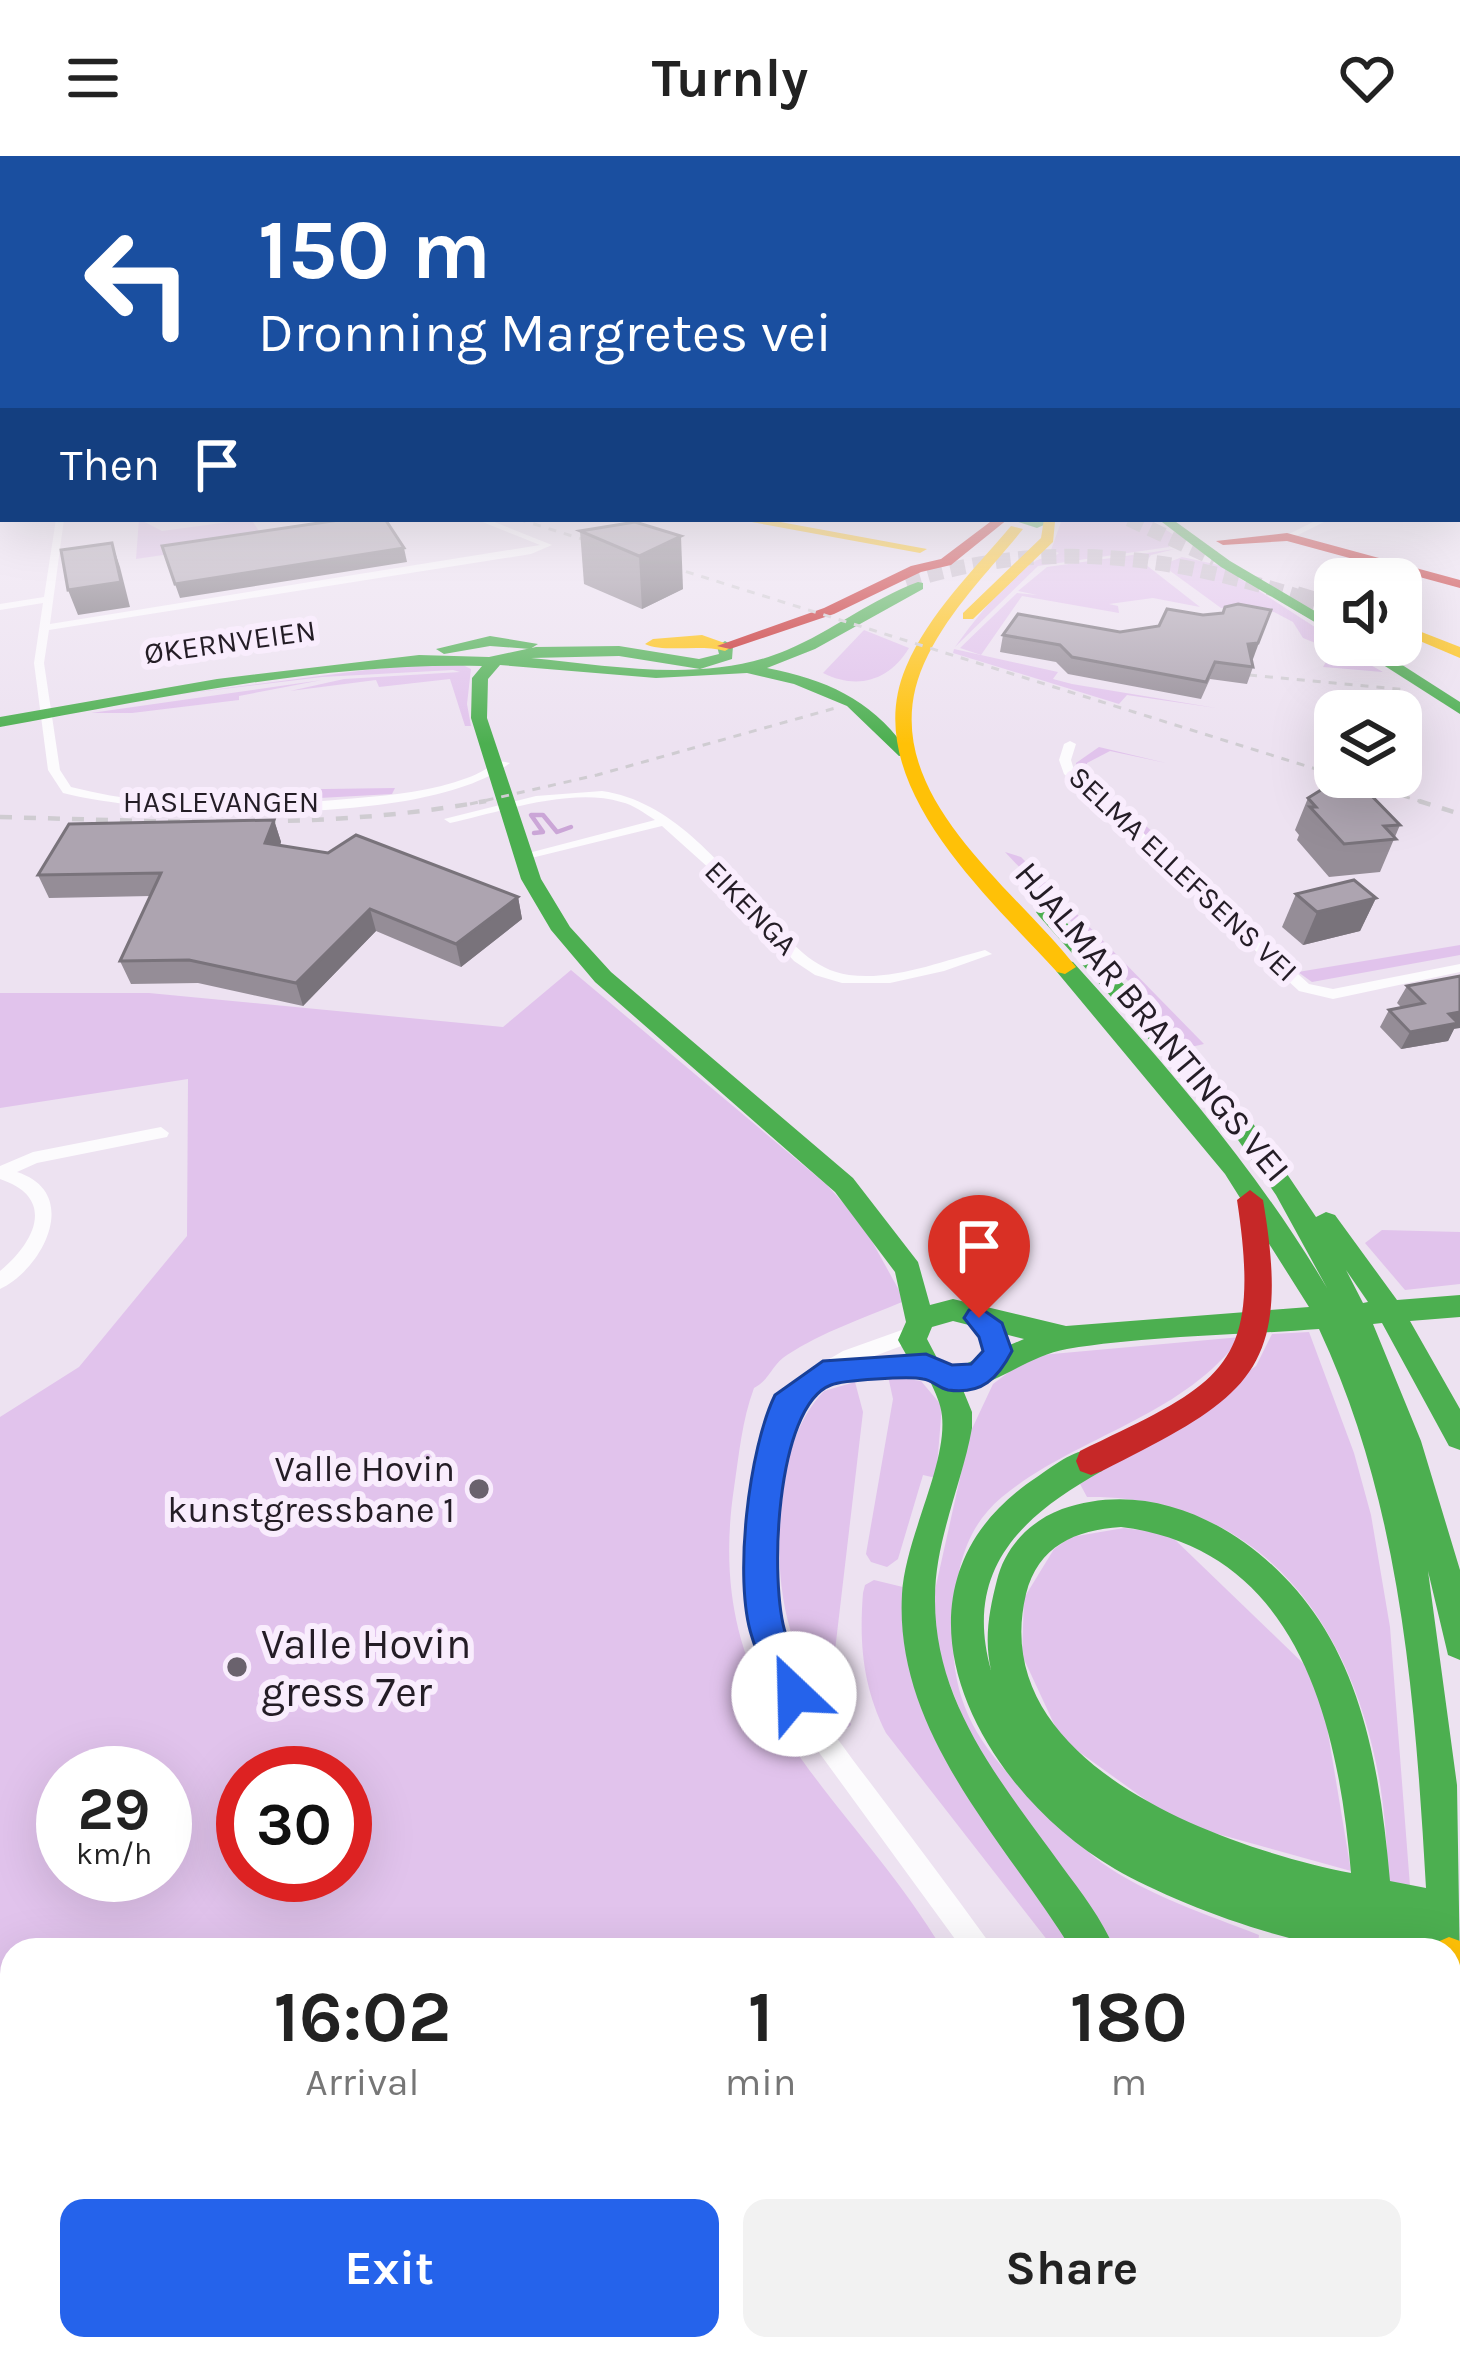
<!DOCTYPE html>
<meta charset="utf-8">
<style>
body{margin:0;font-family:Karla,sans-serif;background:#f2f2f2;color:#222;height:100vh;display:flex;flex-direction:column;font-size:45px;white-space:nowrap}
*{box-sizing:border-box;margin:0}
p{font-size:39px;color:#767676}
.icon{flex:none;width:66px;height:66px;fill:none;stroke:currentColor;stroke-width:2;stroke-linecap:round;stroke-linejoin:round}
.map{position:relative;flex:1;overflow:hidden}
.drawer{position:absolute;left:0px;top:1782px;width:1461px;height:423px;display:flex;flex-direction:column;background:#fff;border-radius:36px 36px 0 0;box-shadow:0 12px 48px #0002}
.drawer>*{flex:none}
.banner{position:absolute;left:0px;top:0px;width:1461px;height:366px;box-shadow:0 12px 48px #0002;background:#1a4fa0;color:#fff;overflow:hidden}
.buttons{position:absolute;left:1314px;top:402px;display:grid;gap:24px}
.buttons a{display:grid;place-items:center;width:108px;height:108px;border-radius:24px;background:#fff;box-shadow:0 12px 48px #0002;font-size:60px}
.speed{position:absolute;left:36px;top:1590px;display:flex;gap:24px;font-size:60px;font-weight:700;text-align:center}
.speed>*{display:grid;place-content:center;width:156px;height:156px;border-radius:50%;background:#fff;box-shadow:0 12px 48px #0002;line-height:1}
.speed small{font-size:30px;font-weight:400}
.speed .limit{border:18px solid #d22;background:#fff;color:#111}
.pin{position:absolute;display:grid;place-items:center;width:102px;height:102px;color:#fff;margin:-123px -51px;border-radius:50% 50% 50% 0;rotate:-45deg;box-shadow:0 0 12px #0007}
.pin .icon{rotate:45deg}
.me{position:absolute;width:132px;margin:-66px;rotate:336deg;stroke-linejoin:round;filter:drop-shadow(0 0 9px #0008)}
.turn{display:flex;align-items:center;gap:42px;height:252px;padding:0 60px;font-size:54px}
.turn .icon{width:156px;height:156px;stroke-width:2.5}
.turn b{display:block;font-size:84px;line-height:102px}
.then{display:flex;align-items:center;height:114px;padding:0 60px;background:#0003;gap:24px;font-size:45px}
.eta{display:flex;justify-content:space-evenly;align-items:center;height:204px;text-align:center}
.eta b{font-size:72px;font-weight:700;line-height:84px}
.primary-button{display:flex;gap:24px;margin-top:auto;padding:24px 60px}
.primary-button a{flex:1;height:138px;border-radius:24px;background:#2563eb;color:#fff;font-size:48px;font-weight:700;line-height:138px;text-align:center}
.primary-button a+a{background:#f2f2f2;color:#222}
header{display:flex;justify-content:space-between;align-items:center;height:156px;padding:0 60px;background:#fff;font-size:54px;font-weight:700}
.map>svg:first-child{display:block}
.green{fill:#e1c3ec;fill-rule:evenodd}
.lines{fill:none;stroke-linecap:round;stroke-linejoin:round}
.stream{stroke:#cba6d7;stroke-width:4.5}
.highway-tunnel-far1{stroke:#c5bbc8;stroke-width:15;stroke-dasharray:15 8;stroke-linecap:butt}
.highway-tunnel{stroke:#c5bbc8;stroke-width:20;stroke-dasharray:20 10;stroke-linecap:butt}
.street{fill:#fcfbfd;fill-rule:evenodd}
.fast{fill:#4caf50;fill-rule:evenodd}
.slow{fill:#ffc107;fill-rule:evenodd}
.jam{fill:#c62828;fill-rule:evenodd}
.rail-far1{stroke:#cfccd1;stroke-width:3;stroke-dasharray:8 8;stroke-linecap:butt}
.rail{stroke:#cfccd1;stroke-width:4.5;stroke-dasharray:12 12;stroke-linecap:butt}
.wall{fill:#958d97}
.shaded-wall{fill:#79737b}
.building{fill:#ada4b0;stroke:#79737b;stroke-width:3}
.route{fill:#2563eb;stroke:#184099;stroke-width:3}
.poi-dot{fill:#6a626d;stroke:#f9edfd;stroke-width:4.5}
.labels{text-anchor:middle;stroke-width:12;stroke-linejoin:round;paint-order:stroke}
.far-street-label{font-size:30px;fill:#241d26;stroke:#f9edfd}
.street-label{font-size:36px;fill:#241d26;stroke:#f9edfd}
.poi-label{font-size:36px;fill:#241d26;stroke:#f9edfd;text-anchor:end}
.near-poi-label{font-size:42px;fill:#241d26;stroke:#f9edfd;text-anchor:start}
</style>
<header><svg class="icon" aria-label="menu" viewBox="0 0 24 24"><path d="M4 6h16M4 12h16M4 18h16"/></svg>Turnly<svg class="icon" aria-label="heart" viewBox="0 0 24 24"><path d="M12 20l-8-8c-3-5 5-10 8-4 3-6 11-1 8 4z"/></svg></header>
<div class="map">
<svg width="1460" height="2203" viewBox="0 0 1460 2203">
<rect width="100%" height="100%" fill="#ede2f1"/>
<g class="green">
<path d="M139,363L162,375L251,363L265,384L136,403Z"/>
<path d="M1062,363H1149L1174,379L1169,391L1038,410L955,491C976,462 1004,426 1034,406C1045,399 1050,405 1059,397L1051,394Z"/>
<path d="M1175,393L1151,399L1145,408L1200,451L1153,442L1109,448L1118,450L1119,457L1022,440L981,499L960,492L1017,437L1037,439L1018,435L1047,411Z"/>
<path d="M1182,401L1219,409L1335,484V489L1383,516L1323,511L1333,494L1303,482L1293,466L1274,456L1221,452L1162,409Z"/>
<path d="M864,474L909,492C889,525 857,534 823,517Z"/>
<path d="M954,493L1058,516L1053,523L1072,528L1216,552L1127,539L1119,548L953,497Z"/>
<path d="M428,506L459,507L471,513L467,548L471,570H465L450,523L379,531L376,524L290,535L344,523L460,516L453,514L322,521L165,540Z"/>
<path d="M322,524L239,540V544L132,557H91Z"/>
<path d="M1099,591L1166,607L1110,595L1087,607V615L1247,764L1235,762L1078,616L1076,607Z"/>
<path d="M395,632L392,638L265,645L142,641L193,635Z"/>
<path d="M1005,696L1021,701L1204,888L1191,891Z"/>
<path d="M1460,789V799L1312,826L1298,816Z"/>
<path d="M571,814L827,1029L863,1069L900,1136L902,1146C864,1162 822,1176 787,1199C772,1208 770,1224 754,1232C742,1264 739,1299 734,1332C701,1554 844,1630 943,1794H12V2193H1067L1068,2203H0V1261L79,1211L187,1080L188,923L0,952V837H149L503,871ZM63,1617H165V1719H63ZM243,1617H345V1719H243Z"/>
<path d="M1382,1074L1460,1076V1128L1405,1134L1365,1087Z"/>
<path d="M1309,1176L1354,1297L1371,1359L1390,1471L1410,1730L1391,1794C1388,1739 1389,1682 1380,1628C1353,1468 1261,1339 1087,1341L1080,1328L1256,1210L1272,1178Z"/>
<path d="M1241,1181C1181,1262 1078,1279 1002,1341C966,1371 957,1411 954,1455C946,1551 981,1595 1049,1658C1066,1674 1083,1693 1102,1707C1149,1740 1206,1758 1259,1779L1257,1794H1107L984,1616L927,1470L970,1277L993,1228L1030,1200Z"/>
<path d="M888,1220L921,1225L942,1250L936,1322L923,1319L898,1403L887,1411L871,1406L866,1398L893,1243Z"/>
<path d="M855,1226L863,1256L834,1503L851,1569L838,1579C791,1497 772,1442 782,1347C786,1306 794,1267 824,1235Z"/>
<path d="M1124,1372L1169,1378L1308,1512L1323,1547L1351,1715L1178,1667L1061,1583L1022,1499L1024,1442L1054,1393L1071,1381Z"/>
<path d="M874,1424L907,1432L905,1447L1080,1794H1055L886,1577C863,1531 859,1488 863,1437L865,1429Z"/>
</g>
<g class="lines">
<path class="stream" d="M534,677L543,676L531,659H543L557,676L571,671"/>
<g class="highway-tunnel-far1">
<path d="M1129,363L1215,403"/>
<path d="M906,426C1045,382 1169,399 1306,443"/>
</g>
<path class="highway-tunnel" d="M1296,440L1335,452"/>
<g class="street">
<rect x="0" y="323" width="3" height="4"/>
<path d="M56,363H64L50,468L540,389L475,363H487L552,389L531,398L49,474L44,507L60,614L71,631C164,655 264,651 358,642C394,639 432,635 467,622C479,618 489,611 500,605L510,607C428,671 162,662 63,637L48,614L34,507L43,447L0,454V448L44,441Z"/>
<path d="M1319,363H1330L1290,383L1283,381Z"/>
<path d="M1070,585L1076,588L1071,604L1074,614L1309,828L1333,833L1460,808V816L1333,843L1299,835L1064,618L1059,604L1064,588Z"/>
<path d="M602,635C673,645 722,710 768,761C791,786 813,814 849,819C895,825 941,805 985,794L992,798L944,815L890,827H842L815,819L794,805L711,714L662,670L523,704L517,700L655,664C644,657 634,649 621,646C571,631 500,656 450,667L444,663L536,640Z"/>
<path d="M161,971L169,977L167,981L37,1007L17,1016C82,1037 43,1113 0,1133V1115C35,1086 57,1042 0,1023V1010L33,996Z"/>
<path d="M913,1170L920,1173L922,1178L920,1183L856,1207L926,1203L933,1205L936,1211L933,1217L826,1224C784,1249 785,1284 778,1327C773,1363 767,1421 775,1455C791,1528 840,1586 884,1645C919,1691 954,1738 988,1785L992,1794H963L807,1580L771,1515L751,1451V1366L766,1275L779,1242L800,1220L843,1195Z"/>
<path d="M1084,2193H1116L1117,2203H1085Z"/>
</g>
<g class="fast">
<path d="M1009,363H1058L1037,372Z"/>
<path d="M1158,363H1172L1230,405L1335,467V478L1221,411Z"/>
<path d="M918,426L923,427V433L815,493L767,512C826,524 869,542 905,591V599L899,600L847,550L794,528L747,517L656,522L500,509L488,523L487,562L541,723L570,771L611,816L853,1022L918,1106L930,1149L953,1143L1066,1170L1309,1151L1225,1018L1057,816L1054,811L1065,804L1073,806C1166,909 1256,1012 1327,1132L1276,1039L1236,981L1039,760L1036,756L1046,750L1053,752L1254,969L1316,1061L1326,1056L1335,1059L1397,1144L1460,1139V1161L1410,1165L1460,1253V1294L1449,1290L1382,1167L1373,1168L1421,1285L1460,1414V1504L1448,1499L1428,1415L1457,1629L1460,1814H1449V1794C1419,1794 1388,1796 1357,1794C1289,1790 1174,1747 1115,1713C977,1633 868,1432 1037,1321C1055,1309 1080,1288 1102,1295L1106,1305L1102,1315C1021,1360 963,1414 991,1514C984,1483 989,1455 997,1424C1005,1391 1030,1365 1062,1353C1161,1318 1264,1381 1319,1464C1369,1540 1382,1636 1390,1725L1426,1732C1415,1541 1401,1348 1319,1173C1240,1179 1144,1180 1067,1193C1028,1200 1000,1227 963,1234L972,1256V1272C962,1328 935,1384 935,1442C934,1548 1002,1627 1061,1709C1081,1736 1102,1763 1115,1794H1072C1004,1684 894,1577 902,1438C905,1382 947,1310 942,1260C941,1248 935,1236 930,1225L918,1220L898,1184L906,1166L895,1116L835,1036L595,826L551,774L521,723L471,562L472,522L482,510C321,506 158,543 0,571V561L217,523L419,499L489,501L536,491L619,490L699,503L719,498L717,490L725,485L733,490L732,503L700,513L619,500L531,502C614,510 707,528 787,494C832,475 872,443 918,426ZM1346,1114L1368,1146L1363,1147ZM953,1165L1024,1183L958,1211L938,1204L927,1183L932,1171ZM1121,1371C1299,1393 1338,1567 1351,1717C1225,1692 985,1609 1026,1438C1038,1390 1075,1374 1121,1371Z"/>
<path d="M490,480L538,488L530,493L490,490L444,498L436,493Z"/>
<path d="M1352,489H1371L1460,546V558Z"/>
<path d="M1449,2181L1456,2203H1408L1406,2193H1449Z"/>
</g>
<g class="slow">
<path d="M735,363H764L927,393L920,397Z"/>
<path d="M1044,363L1055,366L1053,386L973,463H963V457L1041,382Z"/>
<path d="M1011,370L1023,373C990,414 952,451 928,499C863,627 1008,724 1076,811L1065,818L1057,816C988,740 857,626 906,511C929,457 974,414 1011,370Z"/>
<path d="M1401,468L1460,491V502L1401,477Z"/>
<path d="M702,479L733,490L725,495C701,488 663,497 645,488L653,483Z"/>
<path d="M1449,1781L1460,1785V2006L1449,2001V1794H1432L1435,1787Z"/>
<path d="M1254,2193H1302L1306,2203H1258Z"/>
</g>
<g class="jam">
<path d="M994,363H1008L951,409L921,416L834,458L730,493L717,490L824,452L911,410L941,403Z"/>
<path d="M1287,377L1460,424V432L1287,385L1223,389L1216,385Z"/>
<path d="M1250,1034L1263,1044C1293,1218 1248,1241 1102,1315L1091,1319L1080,1315L1076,1305L1080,1295C1223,1226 1263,1214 1237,1044Z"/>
</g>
<g class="rail-far1">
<path d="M518,363L1335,619"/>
<path d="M1249,519L1408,534"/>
<path d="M1341,621L1429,648"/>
<path d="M470,648L597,619L839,551"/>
</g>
<g class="rail">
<path d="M1419,645L1460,658"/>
<path d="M0,661C162,665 325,675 486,645"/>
</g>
</g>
<g class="wall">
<path d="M635,366L683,433L642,453L584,428L580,375Z"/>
<path d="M1159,470L1253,503L1251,504L1253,511L1247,528L1210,523L1201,543L1068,518L1056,506L1000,496L1003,479L1120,476Z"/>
<path d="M1308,642L1400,669L1380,716L1329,721L1297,684L1299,679L1295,674Z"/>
<path d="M274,664L281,686L280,689L518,741L522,763L461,811L376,775L303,850L198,827L131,828L120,805L151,740L49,742L38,719Z"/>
<path d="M1296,738L1376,742L1360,775L1303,789L1282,771Z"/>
<path d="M1407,830L1454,873L1448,885L1401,893L1380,871L1389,854L1402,852L1397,847Z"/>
</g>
<g class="shaded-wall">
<path d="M681,380L683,433L642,453L639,400Z"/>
<path d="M112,387L120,411L130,451L78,459L68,434Z"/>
<path d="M404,392L407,406L180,442L175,428Z"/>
<path d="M1271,454L1253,503L1243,505L1248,488Z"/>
<path d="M274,664L281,686L273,709L265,687Z"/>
<path d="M518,741L522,763L461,811L456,788Z"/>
<path d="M1376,742L1360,775L1303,789L1317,756Z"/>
<path d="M370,753L376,775L303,850L296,827Z"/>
<path d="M1460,856V872L1454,873L1448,885L1401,893L1410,876L1449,858Z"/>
</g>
<g class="building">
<path d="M346,363H385L404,392L175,428L162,390Z"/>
<path d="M635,366L681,380L639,400L580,375Z"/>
<path d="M112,387L121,426L68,434L61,394Z"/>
<path d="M1238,448L1271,454L1258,487L1248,488L1253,511L1215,506L1206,526L1072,501L1060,489L1003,479L1018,458L1120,476L1159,470L1167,453L1203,459L1223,457L1225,451Z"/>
<path d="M1347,542L1407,552L1402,584L1401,555H1343Z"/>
<path d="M1363,631L1400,669L1384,670L1396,683L1344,688L1310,651H1316L1308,642L1321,634Z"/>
<path d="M274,664L265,687L328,697L356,679L518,741L456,788L370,753L296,827L189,804L120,805L161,717L38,719L69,668Z"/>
<path d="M1354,724L1376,742L1317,756L1296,738Z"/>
<path d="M1460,820V856L1449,858L1458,867L1410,876L1389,854L1424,847L1407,830Z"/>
</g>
<linearGradient id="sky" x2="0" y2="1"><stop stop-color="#9caee1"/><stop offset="0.48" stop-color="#f7f2f9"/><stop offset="1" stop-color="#f7f2f9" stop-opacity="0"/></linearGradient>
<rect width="1460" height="588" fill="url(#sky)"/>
<path class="route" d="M979,1151L1002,1167L1012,1195C998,1222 982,1239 948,1234C939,1232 932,1224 923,1223C909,1220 843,1224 831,1229C775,1250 769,1429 786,1479C792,1499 804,1519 812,1538L807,1551L794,1556L781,1551C772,1528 759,1505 752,1481C733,1424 749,1292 775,1239L823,1205L926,1198L952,1209L971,1208L983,1195L979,1181L964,1162L969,1154Z"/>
<g class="poi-dot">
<circle cx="479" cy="1333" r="12"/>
<circle cx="237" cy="1511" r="12"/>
</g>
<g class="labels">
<g class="far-street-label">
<text transform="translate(230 486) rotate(-8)" y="10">ØKERNVEIEN</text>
<text x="221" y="656">HASLEVANGEN</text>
<text transform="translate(1183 718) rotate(43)" y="10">SELMA ELLEFSENS VEI</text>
<text transform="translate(751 752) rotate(46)" y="10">EIKENGA</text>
</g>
<g class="street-label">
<text transform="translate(1153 865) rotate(50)" y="13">HJALMAR BRANTINGS VEI</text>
</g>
<g class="poi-label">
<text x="455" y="1325">Valle Hovin<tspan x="455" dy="41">kunstgressbane 1</tspan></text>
</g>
<g class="near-poi-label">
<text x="261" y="1502">Valle Hovin<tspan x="261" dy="48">gress 7er</tspan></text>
</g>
</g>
</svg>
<div class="buttons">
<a><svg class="icon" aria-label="sound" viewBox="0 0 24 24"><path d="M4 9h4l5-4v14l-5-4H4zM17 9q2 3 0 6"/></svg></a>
<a><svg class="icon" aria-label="layers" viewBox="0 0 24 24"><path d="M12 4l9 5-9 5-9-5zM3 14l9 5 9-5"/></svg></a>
</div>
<div class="speed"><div>29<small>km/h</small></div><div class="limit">30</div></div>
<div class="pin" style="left:979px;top:1162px;background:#d93025"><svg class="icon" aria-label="arrive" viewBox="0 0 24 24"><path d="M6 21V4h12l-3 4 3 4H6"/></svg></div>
<svg class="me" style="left:794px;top:1538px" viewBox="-20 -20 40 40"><circle r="19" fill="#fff"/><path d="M0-13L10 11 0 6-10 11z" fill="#2563eb"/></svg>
<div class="banner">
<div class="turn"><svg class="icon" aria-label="left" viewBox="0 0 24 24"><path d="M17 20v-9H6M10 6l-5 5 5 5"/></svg><div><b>150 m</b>Dronning Margretes vei</div></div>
<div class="then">Then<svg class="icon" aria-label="arrive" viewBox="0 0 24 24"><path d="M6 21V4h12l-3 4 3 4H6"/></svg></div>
</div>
<section class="drawer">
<div class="eta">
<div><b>16:02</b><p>Arrival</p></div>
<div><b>1</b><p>min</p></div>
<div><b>180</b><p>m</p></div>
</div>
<div class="primary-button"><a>Exit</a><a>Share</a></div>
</section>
</div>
